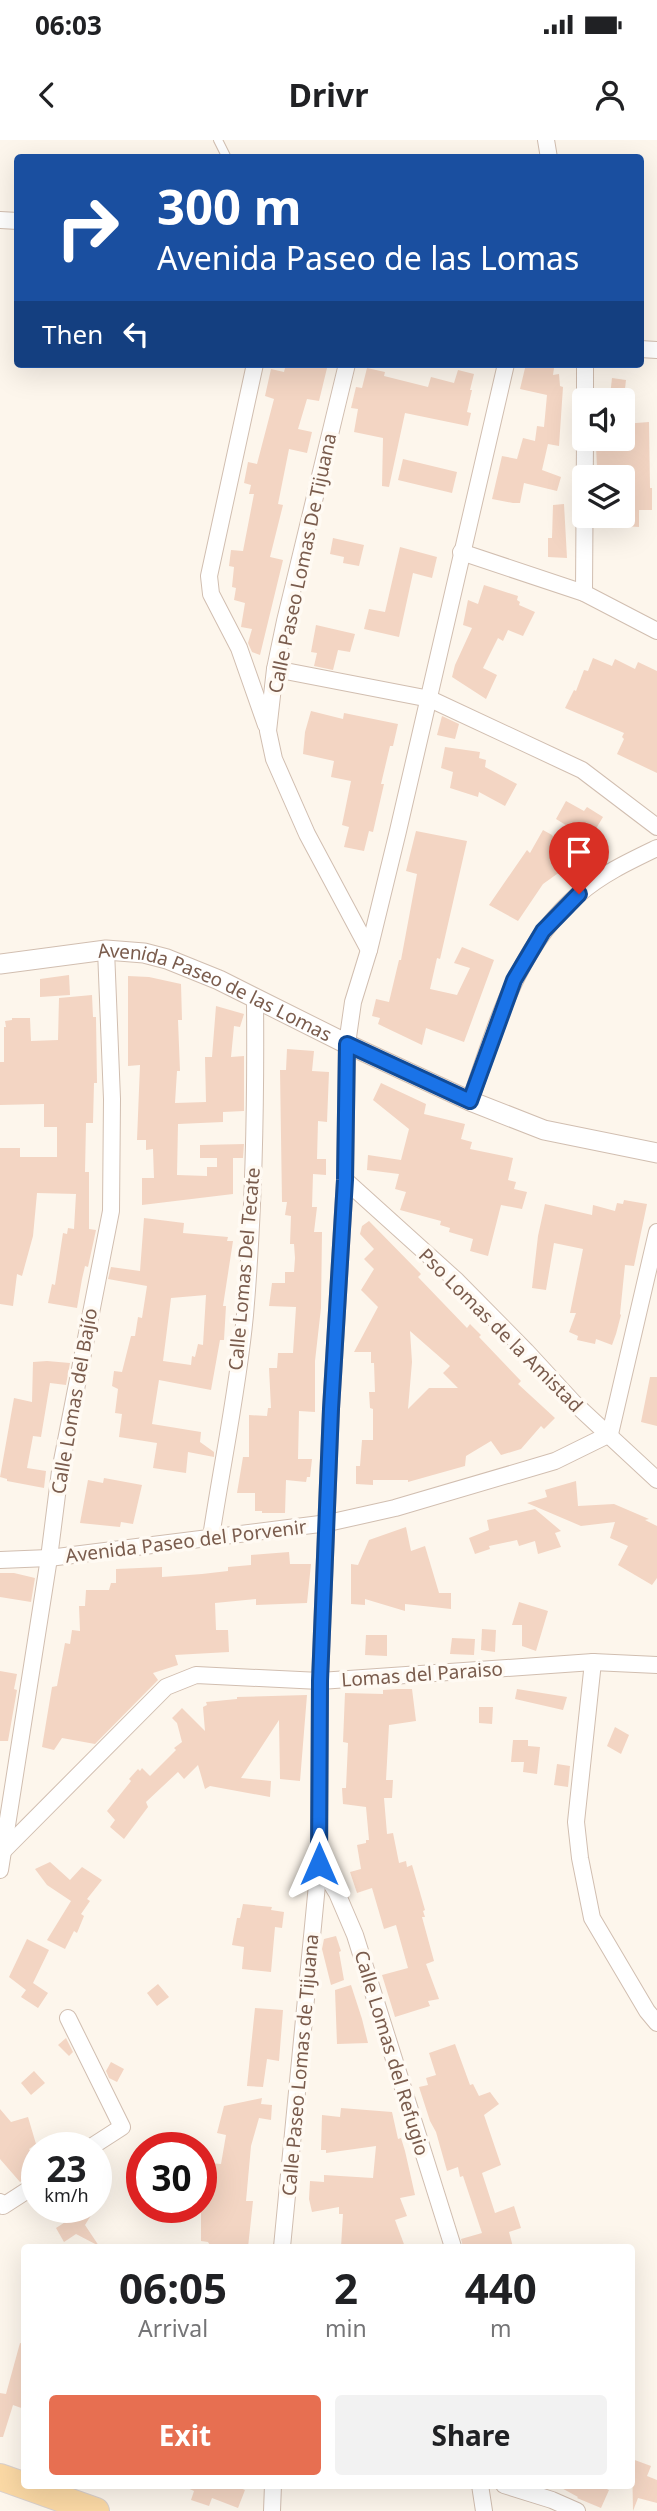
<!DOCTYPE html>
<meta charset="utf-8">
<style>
body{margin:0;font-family:"Noto Sans",sans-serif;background:#f2f2f2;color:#202124;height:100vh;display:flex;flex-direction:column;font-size:26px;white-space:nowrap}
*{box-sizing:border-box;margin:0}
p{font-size:23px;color:#757577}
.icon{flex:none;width:38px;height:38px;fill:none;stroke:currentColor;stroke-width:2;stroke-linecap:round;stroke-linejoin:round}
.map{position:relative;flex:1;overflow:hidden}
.drawer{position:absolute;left:21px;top:2104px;width:614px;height:245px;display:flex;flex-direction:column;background:#fff;border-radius:7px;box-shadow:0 7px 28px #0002}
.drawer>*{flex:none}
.hud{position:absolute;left:14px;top:14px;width:630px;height:214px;border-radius:7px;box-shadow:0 7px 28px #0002;background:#1a4fa0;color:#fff;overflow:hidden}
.tools{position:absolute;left:572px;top:248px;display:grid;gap:14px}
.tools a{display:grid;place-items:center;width:63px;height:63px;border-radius:7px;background:#fff;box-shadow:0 7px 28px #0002;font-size:35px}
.speed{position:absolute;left:21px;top:1992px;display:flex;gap:14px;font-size:35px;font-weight:700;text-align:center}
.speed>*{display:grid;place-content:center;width:91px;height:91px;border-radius:50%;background:#fff;box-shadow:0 7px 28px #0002;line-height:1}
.speed small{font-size:18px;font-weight:400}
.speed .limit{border:10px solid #d22;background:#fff;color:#111}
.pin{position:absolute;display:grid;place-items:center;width:60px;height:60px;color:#fff;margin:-72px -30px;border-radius:50% 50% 50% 0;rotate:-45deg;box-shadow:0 0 7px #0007}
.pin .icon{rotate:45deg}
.me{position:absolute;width:77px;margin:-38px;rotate:0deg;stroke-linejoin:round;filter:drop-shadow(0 0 5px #0008)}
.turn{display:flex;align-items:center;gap:24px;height:147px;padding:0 28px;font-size:32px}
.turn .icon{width:91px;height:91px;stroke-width:2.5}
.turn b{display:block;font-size:49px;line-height:60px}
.then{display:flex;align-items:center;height:66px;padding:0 28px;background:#0003;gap:14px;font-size:26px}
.eta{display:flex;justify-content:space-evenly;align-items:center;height:119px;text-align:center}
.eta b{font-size:42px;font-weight:700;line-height:49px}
.action{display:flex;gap:14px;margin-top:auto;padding:14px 28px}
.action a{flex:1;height:80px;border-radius:7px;background:#e76f51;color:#fff;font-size:28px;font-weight:700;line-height:80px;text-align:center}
.action a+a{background:#f2f2f2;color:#202124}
.status{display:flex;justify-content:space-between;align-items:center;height:49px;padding:0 35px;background:#fff;direction:ltr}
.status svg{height:19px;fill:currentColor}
header{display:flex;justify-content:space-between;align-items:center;height:91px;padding:0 28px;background:#fff;font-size:32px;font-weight:700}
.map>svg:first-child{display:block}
.building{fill:#f3d5c3;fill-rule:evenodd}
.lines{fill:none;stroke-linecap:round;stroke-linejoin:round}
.service-casing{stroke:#d1beb0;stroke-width:10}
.minor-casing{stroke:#d1beb0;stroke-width:18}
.tertiary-casing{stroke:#d1beb0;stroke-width:21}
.primary-casing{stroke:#dad1cd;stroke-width:28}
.service{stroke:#fff;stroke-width:8}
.minor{stroke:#fff;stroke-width:16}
.tertiary{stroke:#fff;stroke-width:19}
.primary{stroke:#fbd9a5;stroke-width:26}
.route-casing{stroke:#114b97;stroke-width:18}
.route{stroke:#1a73e8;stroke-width:12}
.labels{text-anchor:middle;stroke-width:7;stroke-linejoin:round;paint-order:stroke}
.street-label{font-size:19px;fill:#7a5c4d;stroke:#fffaf3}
</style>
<div class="status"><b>06:03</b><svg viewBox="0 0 49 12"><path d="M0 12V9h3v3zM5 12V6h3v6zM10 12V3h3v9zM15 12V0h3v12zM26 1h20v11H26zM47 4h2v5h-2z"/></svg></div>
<header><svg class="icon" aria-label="back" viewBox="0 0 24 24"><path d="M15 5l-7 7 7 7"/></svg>Drivr<svg class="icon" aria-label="person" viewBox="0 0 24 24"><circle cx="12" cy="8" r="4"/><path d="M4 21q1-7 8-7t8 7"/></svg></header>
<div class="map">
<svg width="657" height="2371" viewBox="0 0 657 2371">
<rect width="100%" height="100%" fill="#fdf6ec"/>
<g class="building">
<path d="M286,224H328L319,261L307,259L298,289L312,292L307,313L289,309L278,364L283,365L270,417L283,420L260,515L252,512L248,503L252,489L241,487L245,463L234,460L236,448L232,447L234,427L229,426L231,410L243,411L254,354H249L251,345L244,343L248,322L257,324L274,259L265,256L271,229L284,232Z"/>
<path d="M526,224L554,228L553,235L559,234L560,246L563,247L559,306L548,304L542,330L561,337L557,351L524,343L520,363H513L492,359L502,316L517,319L523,298L535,301L537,286L544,287L547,255L520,249Z"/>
<path d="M367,228L385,232L384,236L428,247L431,237L454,243L458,230L474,234L470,250H472L467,272L471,273L468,286L405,273L389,347L382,346L383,298L354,292L358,269L351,268L356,247L362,248Z"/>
<path d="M612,238L626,240L624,257L610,256Z"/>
<path d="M649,282L650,348H652V370H639V387L623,386V338H601V328H597L596,306L618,305V299H623V284Z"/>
<path d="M403,319L457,332L452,353L398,340Z"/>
<path d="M564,364L567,418L548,417V398H552L553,365Z"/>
<path d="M333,398L364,405L359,426L343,423L344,417L330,414Z"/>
<path d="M400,407L437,417L432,438L413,433L399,497L364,489L369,469L385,472Z"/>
<path d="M484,445L518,456L517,460L520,462L519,465L535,472L523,496L508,490L503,501L498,498L483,528L497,535L486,559L452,537L455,525L472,488L463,485L468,460L478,464Z"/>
<path d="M316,485L355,494L350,512L338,510L333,530L314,526L317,513L311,512Z"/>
<path d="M593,518L612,526L615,519L635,529L638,522L657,531V633L617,614L624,599L622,597L624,593L565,568L574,550L576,551L584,530L588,531Z"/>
<path d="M311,571L343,579L344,573L398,584L393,606H390L381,644H384L373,692L369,691L364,711L344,707L349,687L342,685L351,641L331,637L334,621L303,614L305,592Z"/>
<path d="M442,576L459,584L455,599L437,595Z"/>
<path d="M445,607L480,612L479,618L486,620L485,627L517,644L505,666L479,652L478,657L450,648L453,632L441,628Z"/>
<path d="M566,661L584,671L587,667L603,677L591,697H585L556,679Z"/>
<path d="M543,690L552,695L571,724L543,744L518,781L489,765L527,710L530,713Z"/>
<path d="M416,691L467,701L440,819L437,818L430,849L457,855L470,828L454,823L462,807L494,820L464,902L426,888L422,905L378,884L380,878L372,876L376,859L389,862L399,820H401L417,734L406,731Z"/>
<path d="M69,835L70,855L40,857V839Z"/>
<path d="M128,836L149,837L181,844L182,880H178L180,931H177L175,963L206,962L205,917H212L216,866L244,874L240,887L234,886L231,917L244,916V971L223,972V982L178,984L177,1035L207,1036V1027H217V1018H200V1005L244,1004L243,1018H233V1054L142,1065V1038H154L153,1009L146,1010V1000H137L140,925L128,926Z"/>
<path d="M92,855L93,877H96L97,943H94L93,983H86L85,1032H89V1089L96,1090L88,1127L85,1126L82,1139L77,1168L48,1163L52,1144L55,1145L63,1093L67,1094L68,1088L74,1089L76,1054L37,1053L33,1096L22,1136L17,1134L13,1166L0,1164V1008H20V1017H57V987H44V964L0,965V922H4V887H6L5,881L12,880V878H30L31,901L58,900L59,858Z"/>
<path d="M287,909L314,911L312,931L329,932L327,982L318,981L317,1019H326V1035L313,1034L312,1067H317L314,1092H322L321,1168L315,1221V1272L299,1271L298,1319H312L310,1337H307L306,1342L286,1340L285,1373H262V1371H255V1353H237L243,1317H249V1275L267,1276L268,1268H271L269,1228H277L278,1213H293L296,1167L269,1166L272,1143H285V1132H294L295,1118L294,1104H290L291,1076L285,1075L287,1062H282L280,930H286Z"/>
<path d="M381,943L426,964L424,974L465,984L461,999L472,1002L470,1009L513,1018L508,1040L516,1042L514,1049L527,1052L522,1069L501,1065L488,1116L470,1111L473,1099L449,1092L450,1088L440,1085L441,1081L400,1070L406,1052L395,1049L399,1034L367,1030L368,1015L401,1020L409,989L373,960Z"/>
<path d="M624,1060L647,1064L634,1126L625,1125L620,1174L621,1175L616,1194L612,1205L596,1199L595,1204L577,1200L578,1196L569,1192L576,1173H570L583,1109L554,1103L546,1150L532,1148L538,1096L545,1064L592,1075L593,1065L615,1071L617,1063L623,1064Z"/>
<path d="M144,1078L184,1083L183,1093L228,1097L227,1101H233L223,1166H226L224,1200H220L211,1250L159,1240L152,1284L201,1292L200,1302L214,1312V1317L188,1312L186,1333L153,1328L157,1303L119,1297L122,1274L115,1273L118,1249L112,1246L114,1231L122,1232L131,1196H135L138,1177L142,1178L147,1146L108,1139L111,1127L140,1131ZM206,1155L203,1205L198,1204L195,1217L192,1216L191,1225L163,1221L171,1158Z"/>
<path d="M369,1081L421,1134L418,1137L467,1188L470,1184L481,1195L479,1197L521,1241L518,1244L555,1278L544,1289L541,1286L521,1309L501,1315L491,1301L466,1316L465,1326L408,1342V1340H373V1345L356,1344V1326H360L362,1300H373V1269L370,1268L369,1252H375L374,1223H371V1212H354L378,1167L361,1150L374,1129L364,1119L374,1109L360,1094L362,1086ZM410,1191L450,1226L443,1233L458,1248H429L408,1269L412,1222Z"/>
<path d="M47,1221L70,1223L66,1245L50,1243L41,1297L33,1296L27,1328L46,1331L44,1348L7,1341V1339L0,1337L14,1258L32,1262L33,1222Z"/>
<path d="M650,1237H657V1286L641,1282Z"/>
<path d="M104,1338L142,1345L133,1384L121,1382L120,1387L80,1383L88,1340L103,1343Z"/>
<path d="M576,1341L578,1366L614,1364L649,1379L645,1380L657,1386V1438L652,1445L618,1425L628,1406L610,1398L615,1382L581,1386L527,1363L547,1357L545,1350Z"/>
<path d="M535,1369L561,1391L555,1393L561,1407L538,1414L535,1401L519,1406L517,1400L489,1406L490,1409L475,1414L469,1398L489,1390L487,1380Z"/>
<path d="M406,1387L411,1411L425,1406L439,1453H451V1469L405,1464V1471L365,1459V1465L351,1464V1424L358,1425L369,1400Z"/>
<path d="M289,1412L290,1424H311L307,1463L256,1465V1459L215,1463L216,1490H228L229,1512L175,1515L178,1525L153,1533L158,1540L95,1604L62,1598L54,1610L42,1607L52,1547L57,1546L65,1503L70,1504L72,1490L80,1491L79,1466H85L86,1450H109L111,1443H116V1429L162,1427V1437L202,1434L228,1431V1427L251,1425V1415Z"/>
<path d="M0,1433H14L35,1438L31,1462L0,1457Z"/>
<path d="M519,1462L548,1471L536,1511L522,1506V1485H512Z"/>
<path d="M482,1489L496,1490L495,1512L481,1510Z"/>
<path d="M366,1495H387V1516L365,1515Z"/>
<path d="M452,1498L475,1499L474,1515L450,1514Z"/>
<path d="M0,1531L17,1534L14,1549L17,1550L8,1601H0Z"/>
<path d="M397,1549H412L416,1581L389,1585L386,1640H393L392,1658H384L387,1694L393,1693L399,1723L406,1721L407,1727L412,1725L425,1770L423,1771L425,1777H422L434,1821L426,1824L439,1859L428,1861L430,1866L395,1877L382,1835L408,1828L396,1785L384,1789L372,1748L357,1753L350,1732L361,1729L357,1705L366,1703V1700H369L366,1667L343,1664L342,1648H346L348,1603L343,1602L345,1553L383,1554V1550Z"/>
<path d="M517,1549L567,1557L563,1570L515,1559Z"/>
<path d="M307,1555L300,1641L280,1639L279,1580L241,1638L271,1641L270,1657L210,1646L205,1649L198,1625L184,1639L178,1632L146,1662L148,1667L124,1699L110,1687L115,1680L107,1671L131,1641L129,1639L138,1629L140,1631L142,1628L150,1636L176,1610L174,1608L182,1602L177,1583L172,1578L182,1568L205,1591L203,1567L207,1565L206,1562L237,1559V1557Z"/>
<path d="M479,1567H493L492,1584L479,1583Z"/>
<path d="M615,1587L629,1595L621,1614L607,1606Z"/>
<path d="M513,1600H528V1606L540,1607L537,1634L523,1632L524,1622H511Z"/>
<path d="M557,1624L570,1626L568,1647L554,1645Z"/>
<path d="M50,1722L70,1740L82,1727L102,1740L87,1759L90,1761L81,1774L84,1776L77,1793L74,1791L65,1809L47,1800L71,1761L47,1745L35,1729Z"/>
<path d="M243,1764L272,1767L271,1770L284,1772L282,1788L275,1787L271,1832L242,1829L244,1807L232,1805L237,1778H240Z"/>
<path d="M336,1796L341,1811L339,1812L344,1840L331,1845L322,1809L324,1799Z"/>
<path d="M27,1799L49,1810L33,1843L48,1853L38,1868L21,1857L26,1850L9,1837Z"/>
<path d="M158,1844L169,1857L157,1866L147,1853Z"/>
<path d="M351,1845L362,1879L368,1903L337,1904L335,1850Z"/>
<path d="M255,1868L283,1870L279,1921L267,1919L263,1947L247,1946Z"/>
<path d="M66,1898L73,1912L69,1916L58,1905Z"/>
<path d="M455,1904L470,1945L473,1944L479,1956L490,1952L499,1964L484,1975L501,2025L482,2033L495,2073L514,2066L521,2088L509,2092L513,2107H463L461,2099L482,2093L463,2036L460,2037L458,2027L447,2031L436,1992L430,1981L419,1947L428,1945L426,1938L436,1935L429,1913Z"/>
<path d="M111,1922L124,1929L117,1942L109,1938L106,1931Z"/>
<path d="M34,1931L45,1943L31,1955L21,1943Z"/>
<path d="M262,1958L261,1964L272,1965L271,1980L259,1978L251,2006L246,2061H253L248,2107H211L208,2102L201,2101V2050H207L210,2023L221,2024L226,1995L217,1993L224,1966Z"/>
<path d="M341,1968L392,1972L398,1999L401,1998L405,2011L415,2055L400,2058L407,2076L395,2080L405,2107H341L343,2074H339V2067L312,2072L309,2059L310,2041L324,2042V2035L373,2038L376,2006L326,2013V2010H321L322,1975L340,1977Z"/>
<path d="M0,1969L11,1982L28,1977L36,2004L29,2009L37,2023L29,2029L33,2034L20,2042L0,2019Z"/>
<path d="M62,2067H96L85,2085L99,2106L76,2094L64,2102L56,2088L70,2079Z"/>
<path d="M20,2203L24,2204V2269L13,2265L3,2297H0V2253L6,2254Z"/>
<path d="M632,2319L651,2326L647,2336L657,2340V2363L638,2358L633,2371Z"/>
<path d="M181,2345H233L245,2350L238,2368L212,2358L209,2366L191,2360L194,2351Z"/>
<path d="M556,2345H598L609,2350L601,2368L577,2358L578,2357Z"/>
</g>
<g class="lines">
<defs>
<path id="service" d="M218,0L227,18"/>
<g id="minor">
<path d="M546,0L549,18"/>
<path d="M0,80L18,81"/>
<path d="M640,209L657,210"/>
<path d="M255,224L209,436L211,454L239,508L266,585"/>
<path d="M347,224L285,481L275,529L268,591L274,619L307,694L369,810"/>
<path d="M585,261V224"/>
<path d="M461,412L584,453L657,491"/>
<path d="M584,453L585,299"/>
<path d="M275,529L430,559L582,630L657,687"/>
<path d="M470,961C496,887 517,806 579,754C602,734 630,721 657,708"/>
<path d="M345,1040L457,1141L526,1211L573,1262L657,1340"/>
<path d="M610,1294L657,1092"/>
<path d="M211,1397C222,1324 238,1249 245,1175C254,1070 256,965 255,860"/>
<path d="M0,1420L49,1418L328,1383L395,1368L555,1321L610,1294"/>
<path d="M593,1522L576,1682L580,1718L592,1778L647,1871L657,1883"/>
<path d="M4,1710L166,1547L196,1535L320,1541L593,1522L657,1525"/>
<path d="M319,1724L337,1753L355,1795L453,2107"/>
<path d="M0,1730L49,1418L60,1331L111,1071L112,959L106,810"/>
<path d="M68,1878L122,1987L91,2007"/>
<path d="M0,2062L3,2066L37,2044"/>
<path d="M282,2107L319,1724L320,1541L331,1269L345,1040L347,904L353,862L369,810L398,691L506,224"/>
<path d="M480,2345L484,2371"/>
<path d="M504,2345L552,2360L577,2371"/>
<path d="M272,2371L273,2345"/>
</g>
<g id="tertiary">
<path id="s1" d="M0,824L106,810L144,813L167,819L219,840L347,904L470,961L544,990L657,1013"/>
</g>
<path id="primary" d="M0,2337L96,2371"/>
</defs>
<use href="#service" class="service-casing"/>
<use href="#minor" class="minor-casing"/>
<use href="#tertiary" class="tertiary-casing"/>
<use href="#primary" class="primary-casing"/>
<use href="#service" class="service"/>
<use href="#minor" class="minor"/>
<use href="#tertiary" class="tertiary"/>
<use href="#primary" class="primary"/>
</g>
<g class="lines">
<defs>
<path id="route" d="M319,1724L320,1541L331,1269L345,1040L347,904L470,961L514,840L543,791L579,754"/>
</defs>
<use href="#route" class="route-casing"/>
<use href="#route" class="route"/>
</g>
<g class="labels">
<g class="street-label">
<text transform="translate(302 423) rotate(-78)" y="7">Calle Paseo Lomas De Tijuana</text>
<text dy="7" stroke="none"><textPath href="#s1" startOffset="224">Avenida Paseo de las Lomas</textPath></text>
<text transform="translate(244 1129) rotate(-85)" y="7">Calle Lomas Del Tecate</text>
<text transform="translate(501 1190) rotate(45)" y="7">Pso Lomas de la Amistad</text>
<text transform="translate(74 1261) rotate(-80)" y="7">Calle Lomas del Bajío</text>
<text transform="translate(186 1401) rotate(-7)" y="7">Avenida Paseo del Porvenir</text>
<text transform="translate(422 1534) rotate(-4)" y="7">Lomas del Paraiso</text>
<text transform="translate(392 1913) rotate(73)" y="7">Calle Lomas del Refugio</text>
<text transform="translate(300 1925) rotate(-85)" y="7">Calle Paseo Lomas de Tijuana</text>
</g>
</g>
</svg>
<div class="tools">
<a><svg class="icon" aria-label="sound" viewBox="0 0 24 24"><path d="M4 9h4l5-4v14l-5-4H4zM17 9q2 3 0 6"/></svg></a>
<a><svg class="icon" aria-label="layers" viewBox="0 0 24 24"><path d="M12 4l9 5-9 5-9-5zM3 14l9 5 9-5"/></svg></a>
</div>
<div class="speed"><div>23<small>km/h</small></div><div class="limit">30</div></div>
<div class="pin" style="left:579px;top:754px;background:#d93025"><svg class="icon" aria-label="arrive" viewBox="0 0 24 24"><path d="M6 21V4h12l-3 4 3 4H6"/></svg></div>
<svg class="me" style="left:319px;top:1724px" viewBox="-20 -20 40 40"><path d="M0-17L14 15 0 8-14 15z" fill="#1a73e8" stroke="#fff" stroke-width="4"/></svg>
<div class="hud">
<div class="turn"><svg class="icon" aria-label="right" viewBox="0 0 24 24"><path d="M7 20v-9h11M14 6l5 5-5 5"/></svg><div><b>300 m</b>Avenida Paseo de las Lomas</div></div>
<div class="then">Then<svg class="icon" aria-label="left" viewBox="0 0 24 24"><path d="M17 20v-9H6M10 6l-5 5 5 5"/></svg></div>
</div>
<section class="drawer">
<div class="eta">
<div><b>06:05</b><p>Arrival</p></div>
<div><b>2</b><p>min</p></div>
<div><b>440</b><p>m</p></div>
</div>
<div class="action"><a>Exit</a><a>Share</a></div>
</section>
</div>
